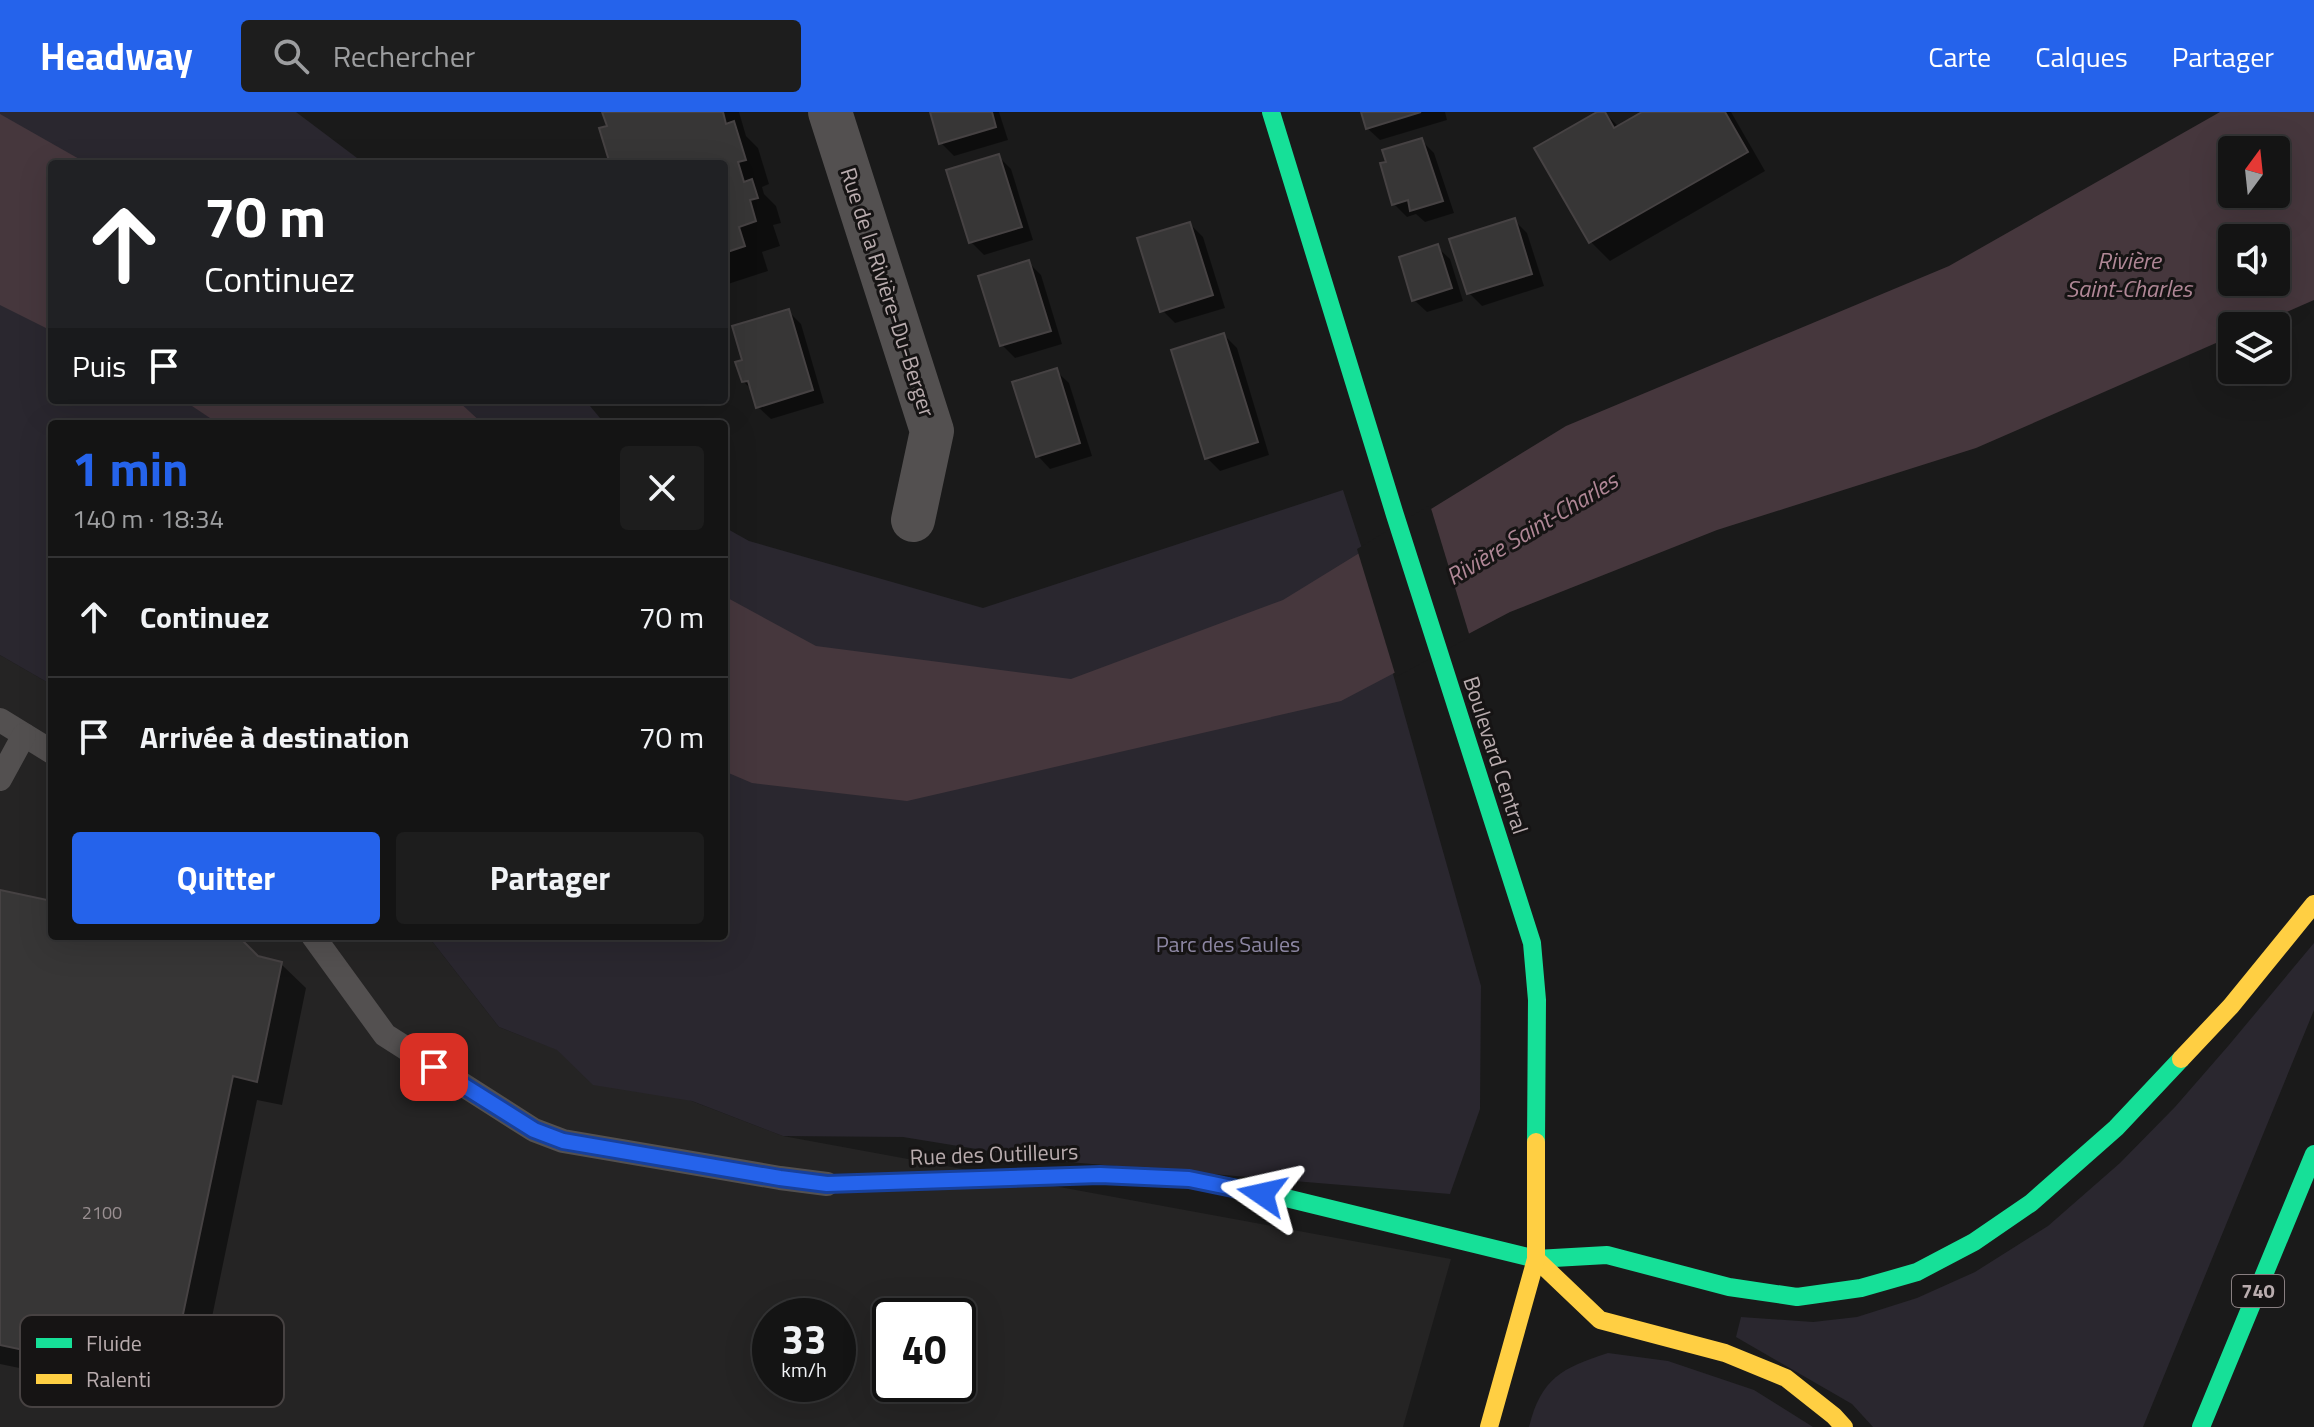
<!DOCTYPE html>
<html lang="fr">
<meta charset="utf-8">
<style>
body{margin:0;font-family:"Titillium Web",sans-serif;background:#1d1d1d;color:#f1f3f6;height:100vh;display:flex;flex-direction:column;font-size:30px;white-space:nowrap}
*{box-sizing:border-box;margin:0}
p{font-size:26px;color:#9d9ea0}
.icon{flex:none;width:44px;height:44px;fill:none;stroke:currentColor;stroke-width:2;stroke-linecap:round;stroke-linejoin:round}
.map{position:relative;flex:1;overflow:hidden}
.side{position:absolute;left:48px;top:308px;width:680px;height:520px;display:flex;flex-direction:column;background:#141414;border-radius:8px;box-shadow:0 8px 32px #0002,0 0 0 2px #333334}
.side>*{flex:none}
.banner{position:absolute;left:48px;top:48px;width:680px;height:244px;border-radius:8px;box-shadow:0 8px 32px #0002,0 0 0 2px #333334;background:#202124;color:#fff;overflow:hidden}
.needle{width:52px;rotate:15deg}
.buttons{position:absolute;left:2218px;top:24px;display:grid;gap:16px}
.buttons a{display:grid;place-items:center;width:72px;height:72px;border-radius:8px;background:#141414;box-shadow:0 8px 32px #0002,0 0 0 2px #333334;font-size:40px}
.speed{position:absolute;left:752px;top:1186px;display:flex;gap:16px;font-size:40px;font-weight:700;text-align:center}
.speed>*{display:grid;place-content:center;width:104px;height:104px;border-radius:50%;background:#141414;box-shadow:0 8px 32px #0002,0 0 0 2px #333334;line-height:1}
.speed small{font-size:20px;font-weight:400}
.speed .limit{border:4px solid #111;border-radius:12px;background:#fff;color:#111}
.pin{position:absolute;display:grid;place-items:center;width:68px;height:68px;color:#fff;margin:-34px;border-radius:16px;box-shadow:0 4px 12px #0006}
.me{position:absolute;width:88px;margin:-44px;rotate:281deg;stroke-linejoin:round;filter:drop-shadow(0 0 6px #0008)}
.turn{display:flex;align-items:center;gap:28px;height:168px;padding:0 24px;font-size:36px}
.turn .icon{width:104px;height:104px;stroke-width:2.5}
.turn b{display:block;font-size:56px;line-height:68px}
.then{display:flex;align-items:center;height:76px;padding:0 24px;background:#0003;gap:16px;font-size:30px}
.round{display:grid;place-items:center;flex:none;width:84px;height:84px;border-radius:8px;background:#1d1d1d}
.headline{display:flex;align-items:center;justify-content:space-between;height:136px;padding:0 24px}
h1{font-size:48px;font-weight:700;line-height:60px;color:#2563eb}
.action{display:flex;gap:16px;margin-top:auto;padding:16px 24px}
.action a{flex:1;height:92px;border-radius:8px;background:#2563eb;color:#fff;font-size:32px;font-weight:700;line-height:92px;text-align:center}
.action a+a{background:#1d1d1d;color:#f1f3f6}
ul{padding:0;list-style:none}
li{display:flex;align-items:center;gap:24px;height:120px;padding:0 24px;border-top:2px solid #333334}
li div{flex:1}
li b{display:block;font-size:30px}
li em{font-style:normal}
header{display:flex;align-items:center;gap:48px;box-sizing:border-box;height:112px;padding:0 40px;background:#2563eb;color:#fff}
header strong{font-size:38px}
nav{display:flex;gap:44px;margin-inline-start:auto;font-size:28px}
.search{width:560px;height:72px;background:#1d1d1d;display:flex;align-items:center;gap:20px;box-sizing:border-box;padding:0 28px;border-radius:8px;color:#9d9ea0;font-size:30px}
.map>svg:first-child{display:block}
.built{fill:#252424;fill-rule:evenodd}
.green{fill:#2a272f}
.water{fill:#46373d;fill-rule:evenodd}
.pier{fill:#1a1a1a}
.shadow{fill:#0007}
.building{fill:#373636;stroke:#464243;stroke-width:2}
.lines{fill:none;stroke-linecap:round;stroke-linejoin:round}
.lane{stroke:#535050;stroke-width:24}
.street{stroke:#535050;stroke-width:44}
.fast{stroke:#16e098;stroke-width:18}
.slow{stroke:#ffcf43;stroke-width:18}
.route-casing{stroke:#184099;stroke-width:20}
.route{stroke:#2563eb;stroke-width:14}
.labels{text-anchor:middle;stroke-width:6;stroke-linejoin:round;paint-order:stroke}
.number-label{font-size:18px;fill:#988e90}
.shield{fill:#161414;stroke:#887e80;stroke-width:2}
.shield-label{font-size:20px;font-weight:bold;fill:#b9acae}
.street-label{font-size:22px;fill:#b9acae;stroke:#161414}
.park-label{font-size:22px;fill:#8c86a2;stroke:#161414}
.water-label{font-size:24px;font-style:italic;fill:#b08796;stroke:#161414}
.key{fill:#161414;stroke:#474242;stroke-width:2}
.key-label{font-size:22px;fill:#b9acae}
</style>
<header>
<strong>Headway</strong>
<div class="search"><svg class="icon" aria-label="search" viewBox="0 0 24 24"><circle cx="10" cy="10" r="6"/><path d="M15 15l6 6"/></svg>Rechercher</div>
<nav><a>Carte</a><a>Calques</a><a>Partager</a></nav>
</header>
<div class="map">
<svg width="2314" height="1315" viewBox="0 0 2314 1315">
<rect width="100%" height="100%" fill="#1a1a1a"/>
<path class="built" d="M0,543L52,573V824H428L499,915L783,1024L1451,1147L1403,1315H0ZM770,1204H838V1272H770ZM890,1204H958V1272H890Z"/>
<g class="green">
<path d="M0,0H296L365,52H60L0,16Z"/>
<path d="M0,178L52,205V288H205L241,312H52V573L0,543Z"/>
<path d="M446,288H585L605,312H471Z"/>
<path d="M1343,378L1366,449L1287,499L1072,576L812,542L724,496V415L749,429L983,496Z"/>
<path d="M1391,555L1481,874L1480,997L1450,1082L1044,1048L903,1025L783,1024L692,989L593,973L557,938L499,915L428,824H724V644Z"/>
<path d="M2314,831V898L2143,1315H1873L1852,1292L1736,1225L1741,1205L1813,1210L1857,1205L1917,1186L1975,1160L2048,1114L2120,1051L2175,995L2229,933Z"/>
<path d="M1608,1241L1668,1249L1754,1278L1813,1315H1529C1541,1266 1562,1256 1608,1241Z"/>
</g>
<g class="water">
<path d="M2220,0H2314V188L2254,214H2232V224L1976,336L1717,418L1510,500L1341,589L907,689L752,671L724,659V484L816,534L1071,567L1283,488L1566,314L1949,154ZM2232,38H2276V82H2232ZM2232,126H2276V170H2232Z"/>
<path d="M0,2L88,52H52V219L0,193Z"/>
<path d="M183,288H457L483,312H219Z"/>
</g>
<path class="pier" d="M1430,393L1470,525L1396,565L1357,437Z"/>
<g class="shadow">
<path d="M604,0H739L746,24L758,36L769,72L762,75L764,82L776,94L781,111L773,113L780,134L762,140L768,159L728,172L724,168V52H612L609,16Z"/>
<path d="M932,0H999L1008,28L954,44L941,31Z"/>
<path d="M1363,0H1445L1447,8L1380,28L1367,16Z"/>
<path d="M1601,0H1604L1619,15L1646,0H1731L1765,59L1610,149L1591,130L1537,37Z"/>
<path d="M1421,28L1434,41L1454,101L1425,110L1416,102L1407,105L1394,92Z"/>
<path d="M998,44L1011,57L1033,128L984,143L971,130Z"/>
<path d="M1514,108L1527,121L1544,174L1482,194L1469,181Z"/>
<path d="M1190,112L1203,125L1225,196L1175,211L1162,198Z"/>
<path d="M1437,135L1450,147L1463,189L1427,200L1414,188Z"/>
<path d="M1028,150L1041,163L1062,232L1015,246L1002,233Z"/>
<path d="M788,199L801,212L824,291L771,307L758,295L753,279L743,269Z"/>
<path d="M1224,223L1237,236L1269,343L1220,359L1207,346Z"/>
<path d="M1056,259L1069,271L1092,344L1050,357L1038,344Z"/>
<path d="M0,780L52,791V824H155L183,830L184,824H235L258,847L281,852L306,876L282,993L257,988L194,1292L0,1252Z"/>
</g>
<g class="building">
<path d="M602,0H723L726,12L734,9L746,48L738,50L744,70L752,67L758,86L750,88L756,109L739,115L745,134L724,141V52H610L599,16L607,14Z"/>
<path d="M930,0H992L996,15L939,32Z"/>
<path d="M1361,0H1421L1366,17Z"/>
<path d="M1597,0H1605L1614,16L1642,0H1725L1748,40L1589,131L1534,36Z"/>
<path d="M1422,26L1443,89L1410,99L1408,88L1392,93L1380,51L1386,50L1382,38Z"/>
<path d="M999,42L1022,115L969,131L946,58Z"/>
<path d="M1515,106L1532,162L1467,182L1449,127Z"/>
<path d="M1190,110L1213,183L1160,200L1137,126Z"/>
<path d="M1438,132L1452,176L1412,189L1399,145Z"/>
<path d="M1029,148L1051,219L1000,234L978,164Z"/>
<path d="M789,197L813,278L756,296L748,269L742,270L735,250L742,248L732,214Z"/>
<path d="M1224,221L1258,330L1205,347L1171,238Z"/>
<path d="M1057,256L1080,331L1036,345L1012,270Z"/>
<path d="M0,778L52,789V824H165L181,827L182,824H238L258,844L282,850L257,970L233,964L169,1269L0,1233Z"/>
</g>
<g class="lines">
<g class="lane">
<path d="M0,608L52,640"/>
<path d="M0,667L24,623"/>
<path d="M313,824L385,923L534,1018L563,1029L780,1066L827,1072"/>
</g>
<path class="street" d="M830,0L932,319L913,408"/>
<g class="fast">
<path d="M1271,0L1395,403L1532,831L1537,888L1536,1030"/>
<path d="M1150,1065L1189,1067L1286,1086L1536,1147"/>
<path d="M1536,1147L1607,1143L1729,1175L1797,1185L1861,1176L1917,1160L1974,1130L2031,1091L2116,1016L2181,947"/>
<path d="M2201,1315L2314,1042"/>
</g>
<g class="slow">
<path d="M2181,947L2231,894L2314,792"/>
<path d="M827,1072L1100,1063L1150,1065"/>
<path d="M1536,1147L1600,1208L1725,1241L1786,1266L1834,1304L1844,1315"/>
<path d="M1489,1315L1536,1147V1030"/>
</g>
</g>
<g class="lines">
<defs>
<path id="route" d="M434,955L534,1018L563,1029L780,1066L827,1072L1100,1063L1189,1067L1262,1082"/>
</defs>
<use href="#route" class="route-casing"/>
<use href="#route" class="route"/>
</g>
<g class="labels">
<g class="number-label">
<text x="102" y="1107">2100</text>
</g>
<rect class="shield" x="2232" y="1163" width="52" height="32" rx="6"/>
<g class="shield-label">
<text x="2258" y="1186">740</text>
</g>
<g class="street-label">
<text transform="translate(888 180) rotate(72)" y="8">Rue de la Rivière-Du-Berger</text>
<text transform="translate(1496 643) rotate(72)" y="8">Boulevard Central</text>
<text transform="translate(994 1042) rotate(-2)" y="8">Rue des Outilleurs</text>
</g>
<g class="park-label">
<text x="1228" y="840">Parc des Saules</text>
</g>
<g class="water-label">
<text x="2129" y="157">Rivière<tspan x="2129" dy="28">Saint-Charles</tspan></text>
<text transform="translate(1532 417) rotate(-31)" y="8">Rivière Saint-Charles</text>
</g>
</g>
<rect x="20" y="1203" width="264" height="92" rx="12" class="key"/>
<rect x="36" y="1226" width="36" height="10" fill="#16e098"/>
<rect x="36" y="1262" width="36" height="10" fill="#ffcf43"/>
<g class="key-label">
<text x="86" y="1239">Fluide</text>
<text x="86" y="1275">Ralenti</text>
</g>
</svg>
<div class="buttons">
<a><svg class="needle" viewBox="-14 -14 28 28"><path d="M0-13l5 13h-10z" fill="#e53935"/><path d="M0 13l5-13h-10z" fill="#9d9ea0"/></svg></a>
<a><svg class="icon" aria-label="sound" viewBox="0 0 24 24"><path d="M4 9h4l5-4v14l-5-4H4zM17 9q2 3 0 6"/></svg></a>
<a><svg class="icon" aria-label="layers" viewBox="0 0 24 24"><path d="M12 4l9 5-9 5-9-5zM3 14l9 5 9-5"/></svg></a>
</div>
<div class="speed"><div>33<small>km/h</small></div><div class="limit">40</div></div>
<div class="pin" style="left:434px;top:955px;background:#d93025"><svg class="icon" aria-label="arrive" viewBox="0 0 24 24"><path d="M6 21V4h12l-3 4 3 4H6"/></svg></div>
<svg class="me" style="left:1262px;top:1082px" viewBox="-20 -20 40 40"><path d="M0-17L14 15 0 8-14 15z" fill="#2563eb" stroke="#fff" stroke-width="4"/></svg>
<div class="banner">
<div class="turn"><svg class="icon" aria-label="ahead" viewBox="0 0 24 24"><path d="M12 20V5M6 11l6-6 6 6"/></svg><div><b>70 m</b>Continuez</div></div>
<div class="then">Puis<svg class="icon" aria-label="arrive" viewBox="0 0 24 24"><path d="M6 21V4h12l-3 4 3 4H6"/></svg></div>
</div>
<section class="side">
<div class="headline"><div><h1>1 min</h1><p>140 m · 18:34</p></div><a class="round"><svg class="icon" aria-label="close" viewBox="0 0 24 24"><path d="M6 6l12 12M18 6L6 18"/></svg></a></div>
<ul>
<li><svg class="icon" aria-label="ahead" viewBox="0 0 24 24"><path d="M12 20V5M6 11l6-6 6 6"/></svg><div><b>Continuez</b></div><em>70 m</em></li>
<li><svg class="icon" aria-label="arrive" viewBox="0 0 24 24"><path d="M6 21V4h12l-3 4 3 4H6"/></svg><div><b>Arrivée à destination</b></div><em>70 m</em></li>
</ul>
<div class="action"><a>Quitter</a><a>Partager</a></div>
</section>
</div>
